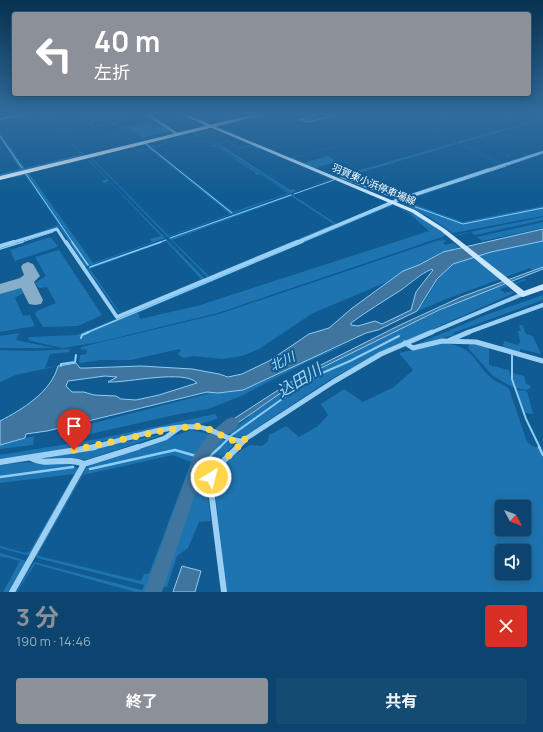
<!DOCTYPE html>
<html lang="ja">
<meta charset="utf-8">
<style>
body{margin:0;font-family:Manrope,"Noto Sans JP",sans-serif;background:#144b73;color:#f1f3f6;height:100vh;display:flex;flex-direction:column;font-size:15px;white-space:nowrap}
*{box-sizing:border-box;margin:0}
p{font-size:13px;color:#9ab0c2}
.icon{flex:none;width:22px;height:22px;fill:none;stroke:currentColor;stroke-width:2;stroke-linecap:round;stroke-linejoin:round}
.map{position:relative;height:592px;overflow:hidden}
.panel{display:flex;flex-direction:column;background:#0b446e;flex:1}
.panel>*{flex:none}
.hud{position:absolute;left:12px;top:12px;width:519px;height:84px;border-radius:4px;box-shadow:0 2px 10px #0003,0 0 0 1px #2b5c81;background:#8c9099;color:#fff;overflow:hidden}
.needle{width:26px;rotate:131deg}
.buttons{position:absolute;left:495px;top:500px;display:grid;gap:8px}
.buttons a{display:grid;place-items:center;width:36px;height:36px;border-radius:4px;background:#0b446e;box-shadow:0 2px 10px #0003,0 0 0 1px #2b5c81;font-size:20px}
.pin{position:absolute;display:grid;place-items:center;width:34px;height:34px;color:#fff;margin:-41px -17px;border-radius:50% 50% 50% 0;rotate:-45deg;box-shadow:0 0 4px #0007}
.pin .icon{rotate:45deg}
.me{position:absolute;width:44px;margin:-22px;rotate:36deg;stroke-linejoin:round;filter:drop-shadow(0 0 3px #0008)}
.turn{display:flex;align-items:center;gap:14px;height:84px;padding:0 16px;font-size:18px}
.turn .icon{width:52px;height:52px;stroke-width:2.5}
.turn b{display:block;font-size:28px;line-height:34px}
.round{display:grid;place-items:center;flex:none;width:42px;height:42px;border-radius:4px;background:#144b73}
.overview{display:flex;align-items:center;justify-content:space-between;height:68px;padding:0 16px}
h1{font-size:24px;font-weight:700;line-height:30px;color:#8c9099}
.cta{display:flex;gap:8px;margin-top:auto;padding:8px 16px}
.cta a{flex:1;height:46px;border-radius:4px;background:#8c9099;color:#fff;font-size:16px;font-weight:700;line-height:46px;text-align:center}
.cta a+a{background:#144b73;color:#f1f3f6}
.map>svg:first-child{display:block}
.green{fill:#1e74b0;fill-rule:evenodd}
.water{fill:#3f759e;stroke:#8ccdf7;fill-rule:evenodd}
.lines{fill:none;stroke-linecap:round;stroke-linejoin:round}
.stream-far3{stroke:#8ccdf7;stroke-width:1}
.stream-far2{stroke:#8ccdf7;stroke-width:1.5}
.stream-far1{stroke:#8ccdf7;stroke-width:2}
.stream{stroke:#8ccdf7;stroke-width:2.5}
.river{fill:#3f759e;fill-rule:evenodd}
.taxiway{fill:#87adc8;fill-rule:evenodd}
.building{fill:#3885bb;stroke:#c3e6fe}
.minor-far4{stroke:#9bcff4;stroke-width:2.5}
.minor-far3{stroke:#9bcff4;stroke-width:3}
.minor-far2{stroke:#9bcff4;stroke-width:4}
.minor-far1{stroke:#9bcff4;stroke-width:5}
.minor{stroke:#9bcff4;stroke-width:6}
.secondary{fill:#cae7fd;fill-rule:evenodd}
.primary{fill:#e8f4ff;fill-rule:evenodd}
.rail-casing{stroke:#fff;stroke-width:2}
.rail{stroke:#0f5b92;stroke-width:1;stroke-dasharray:2.5;stroke-linecap:butt}
.route{stroke:#ffd54a;stroke-width:7;stroke-dasharray:0 12.6}
.labels{text-anchor:middle;stroke-width:4;stroke-linejoin:round;paint-order:stroke}
.far-street-label{font-size:10px;fill:#fff;stroke:#0f5b92}
.water-label{font-size:13px;font-style:italic;fill:#a7d9fb;stroke:#0f5b92}
.near-water-label{font-size:16px;font-style:italic;fill:#a7d9fb;stroke:#0f5b92}
</style>
<div class="map">
<svg width="543" height="592" viewBox="0 0 543 592">
<rect width="100%" height="100%" fill="#0f5b92"/>
<g class="green">
<path d="M43,114L84,155L0,176V174L20,169L0,138V133L25,168L82,154Z"/>
<path d="M54,114L50,115L77,143L127,131L123,128H120L117,125L113,126L110,124L92,127L77,114H100L97,115L102,119L91,123L94,126L116,122L112,119L107,120L102,116L106,114L133,115L119,119L120,122H124L117,124L121,127L128,126L124,128L129,131L77,143L49,115Z"/>
<path d="M462,114L420,125L457,142L543,118V120L460,143L505,163L514,159L505,155L518,151L528,155L543,151L528,156L518,151L507,155L516,160L504,163L419,125Z"/>
<path d="M153,120L170,132L142,138L127,127Z"/>
<path d="M417,126L502,164L397,199L369,187L376,185L336,162L315,168L291,158ZM417,126L455,143L353,172L328,156L304,163L293,158ZM457,144L500,164L398,198L371,188L378,185L359,173Z"/>
<path d="M193,131L199,135L193,137L200,141L207,140L290,193L168,237L90,157L133,147L138,151L149,148L144,144H147L152,147L166,143L162,139ZM193,132L197,135L192,136L200,142L206,140L213,145L211,146L217,147L256,173L255,174L261,175L288,193L233,212L152,148L168,143L163,139ZM132,147L138,152L148,149L156,154L230,214L169,236L92,158Z"/>
<path d="M228,141L240,148L251,145L260,149L253,151C260,157 265,157 274,155L332,179L291,193L216,144ZM228,142L240,149L250,146L258,149L252,151C261,157 265,157 275,155L330,179L297,191L293,189L290,190L219,144Z"/>
<path d="M87,158L165,238L86,267L59,227L0,245L59,225L25,175L0,180ZM87,159L107,179L102,181L104,183L109,181L161,236L150,239L152,242L93,263L29,173Z"/>
<path d="M505,165L507,166L405,201L463,222L543,206V216L453,233L429,217L398,201Z"/>
<path d="M291,194L337,224L208,278L169,238ZM291,196L334,224L209,276L172,240Z"/>
<path d="M391,204L422,218L445,234V236L218,313L99,342L69,347L62,348L31,341L28,339L29,337L77,335ZM393,205L410,214L429,231L197,306L140,319L138,313Z"/>
<path d="M543,217V220L475,235L471,232L456,236L455,235Z"/>
<path d="M543,222V228L482,241L477,237Z"/>
<path d="M50,237L58,246L57,247L15,261L10,250Z"/>
<path d="M448,237L438,241L445,240L446,242L443,243L446,245L453,243L459,247L453,249L454,250L441,252L419,265L403,271L387,282L313,313L259,349L242,356L223,359L193,356L183,358L179,355L178,353L181,351L179,349L131,360H102L79,363L80,355L86,354L87,349L81,350V347L219,314Z"/>
<path d="M166,239L205,279L123,313L118,312L87,268ZM166,241L201,279L124,312L119,311L90,269Z"/>
<path d="M543,241V267L533,271L530,268L446,299L413,313C428,303 433,282 446,269C462,253 519,246 543,241Z"/>
<path d="M59,250L102,315L78,326L43,327L35,314L37,311L56,303L47,287L39,288L35,283L46,276L35,257Z"/>
<path d="M525,279L527,280L500,289L505,293L512,291L514,293L379,353L331,379L246,435L238,438L228,433L249,417L247,415L305,376L408,325L471,296Z"/>
<path d="M16,288H21L23,293L15,298L23,316L30,315L35,326L0,332V293Z"/>
<path d="M543,295V300L453,333L455,335L417,344L483,316Z"/>
<path d="M519,325H522L526,334L533,336L541,354L520,349V353L500,347L503,346L504,341L518,345L520,342L518,331H521Z"/>
<path d="M19,333L16,340L55,348H0V336Z"/>
<path d="M362,338L305,363L241,396L208,409L174,415L82,436V426L207,394V392C243,396 262,380 293,366C316,356 339,347 362,338Z"/>
<path d="M443,343C473,346 472,359 490,377C495,382 504,384 509,389L527,442L532,446L543,449V592H227L214,485C215,466 235,454 250,445L262,446L268,441L269,435L286,426L299,437L318,426L328,415L321,404L344,389L363,402L394,387L413,370L399,353ZM502,507H524V529H502ZM502,551H524V573H502Z"/>
<path d="M470,344L489,347V365L509,370L514,388L493,376L468,348Z"/>
<path d="M70,349L69,352L50,354L45,368L58,366L16,375L0,382V350L30,351Z"/>
<path d="M512,373L524,376L526,384L530,385L531,388L526,390L516,388Z"/>
<path d="M517,390L527,391L533,414L525,413Z"/>
<path d="M215,414L218,418C201,427 178,426 159,430C106,440 54,452 0,459V455L98,439Z"/>
<path d="M191,430L210,434L195,461L147,592H135L35,564L17,592H16L34,562L142,590L144,585L37,558L36,555L86,468L94,463ZM173,455L191,462L149,574H144L141,581L39,556L38,554L83,475Z"/>
<path d="M168,433L86,460L74,458L38,460Z"/>
<path d="M34,436L33,445L0,449V445Z"/>
<path d="M220,438L232,444L233,446C202,477 206,479 211,521L199,522L188,548L177,556L167,587L161,586L202,465L211,447Z"/>
<path d="M28,462L43,464L72,463L78,470L30,554L27,555L0,548V546L26,553L30,551L74,474L0,483V465Z"/>
<path d="M0,553L26,561L8,592H3L20,561L0,556Z"/>
</g>
<g class="water">
<path d="M543,229V241L491,252L453,264L437,279L417,311L378,330L366,333L243,390L218,393L207,392L47,431L26,434L25,438L0,445V421C23,409 51,392 58,366L76,363L80,368H86L141,366L192,369L219,374L228,377L242,374L269,361L309,334L329,328L351,309L403,271L419,265L443,252ZM432,269L433,270L416,292L411,310L382,324L375,321L358,326L351,325V323C367,311 384,301 401,290C411,283 420,274 432,269ZM105,376L117,377L108,382C128,383 184,369 197,383L159,395L136,400L121,399L116,396L94,395L84,392H72L66,386L68,381Z"/>
<path d="M543,267V269L439,310L305,376L225,432L218,429L303,374L398,326L461,297Z"/>
<path d="M182,566L201,571L195,592H173Z"/>
</g>
<g class="lines">
<g class="stream-far3">
<path d="M0,136L22,168"/>
<path d="M146,144L232,213"/>
<path d="M508,165L543,153"/>
<path d="M26,174L73,243"/>
<path d="M340,177L397,199"/>
<path d="M294,194L334,180"/>
<path d="M402,200L506,166"/>
<path d="M399,201L463,224L543,208"/>
<path d="M170,238L291,195"/>
<path d="M19,243L53,232"/>
<path d="M158,243L166,240"/>
<path d="M300,243L392,204"/>
</g>
<g class="stream-far2">
<path d="M72,242L88,265"/>
<path d="M0,249L23,242"/>
<path d="M90,267L161,242"/>
<path d="M86,333L303,242"/>
</g>
<g class="stream-far1">
<path d="M81,338L82,335L89,332"/>
<path d="M512,355V379L526,419L540,448"/>
<path d="M61,366V364L75,362L76,355"/>
<path d="M229,437L313,377L350,361L399,336"/>
<path d="M219,448L227,440"/>
</g>
<g class="stream">
<path d="M539,447L543,455"/>
<path d="M90,469L175,450L196,456H210L220,447"/>
<path d="M0,477L73,467"/>
</g>
<path class="river" d="M232,417L237,419L239,423L237,427L220,441L206,461L162,592H144L195,453L210,433L227,419Z"/>
<path class="taxiway" d="M28,262L33,264L40,276L34,282L43,300L41,304L35,305L29,304L21,288L0,294V284L20,278L24,275L21,267L23,264Z"/>
</g>
<path class="building" d="M322,114H333V116L308,122L300,119Z"/>
<g class="lines">
<g class="minor-far4">
<path d="M147,114L177,134"/>
<path d="M47,115L51,114"/>
<path d="M485,171L543,152"/>
</g>
<g class="minor-far3">
<path d="M11,243L57,229L66,243"/>
<path d="M295,243L395,201L488,170"/>
</g>
<g class="minor-far2">
<path d="M66,242L117,317L297,242"/>
<path d="M0,246L14,242"/>
<path d="M430,333L523,294"/>
<path d="M466,333L543,305"/>
</g>
<g class="minor-far1">
<path d="M450,340L469,332"/>
<path d="M405,343L413,348L442,341L476,342L543,361"/>
<path d="M90,448C122,441 166,424 198,427C214,428 226,441 242,441L333,382L381,354L432,332"/>
<path d="M135,448L165,438L179,428"/>
<path d="M237,448L244,441"/>
</g>
<g class="minor">
<path d="M31,458C47,467 67,456 84,464"/>
<path d="M0,462L95,447"/>
<path d="M12,592L84,464L138,447"/>
<path d="M224,592L210,482L217,467L238,447"/>
</g>
<path class="secondary" d="M179,114H185L415,210L445,229L524,291L543,284V290L523,297L520,296L441,231L411,212Z"/>
<path class="primary" d="M255,114H266L0,180V176Z"/>
<defs>
<path id="rail" d="M0,119L25,114"/>
</defs>
<use href="#rail" class="rail-casing"/>
<use href="#rail" class="rail"/>
</g>
<linearGradient id="sky" x2="0" y2="1"><stop stop-color="#083250"/><stop offset="0.58" stop-color="#316c9d"/><stop offset="1" stop-color="#316c9d" stop-opacity="0"/></linearGradient>
<rect width="543" height="197" fill="url(#sky)"/>
<g class="lines">
<path class="route" d="M74,450L161,431L194,426L204,427L234,441L246,439L217,467L211,477"/>
</g>
<g class="labels">
<g class="far-street-label">
<text transform="translate(374 184) rotate(23)" y="4">羽賀東小浜停車場線</text>
</g>
<g class="water-label">
<text transform="translate(282 361) rotate(-26)" y="5">北川</text>
</g>
<g class="near-water-label">
<text transform="translate(299 380) rotate(-31)" y="6">込田川</text>
</g>
</g>
</svg>
<div class="buttons">
<a><svg class="needle" viewBox="-14 -14 28 28"><path d="M0-13l5 13h-10z" fill="#e53935"/><path d="M0 13l5-13h-10z" fill="#9ab0c2"/></svg></a>
<a><svg class="icon" aria-label="sound" viewBox="0 0 24 24"><path d="M4 9h4l5-4v14l-5-4H4zM17 9q2 3 0 6"/></svg></a>
</div>
<div class="pin" style="left:74px;top:450px;background:#d93025"><svg class="icon" aria-label="arrive" viewBox="0 0 24 24"><path d="M6 21V4h12l-3 4 3 4H6"/></svg></div>
<svg class="me" style="left:211px;top:477px" viewBox="-20 -20 40 40"><circle r="17" fill="#ffd54a" stroke="#fff" stroke-width="3"/><path d="M0-11L8 9 0 5-8 9z" fill="#fff"/></svg>
<div class="hud">
<div class="turn"><svg class="icon" aria-label="left" viewBox="0 0 24 24"><path d="M17 20v-9H6M10 6l-5 5 5 5"/></svg><div><b>40 m</b>左折</div></div>
</div>
</div>
<section class="panel">
<div class="overview"><div><h1>3 分</h1><p>190 m · 14:46</p></div><a class="round" style="background:#d93025;color:#fff"><svg class="icon" aria-label="close" viewBox="0 0 24 24"><path d="M6 6l12 12M18 6L6 18"/></svg></a></div>
<div class="cta"><a>終了</a><a>共有</a></div>
</section>
